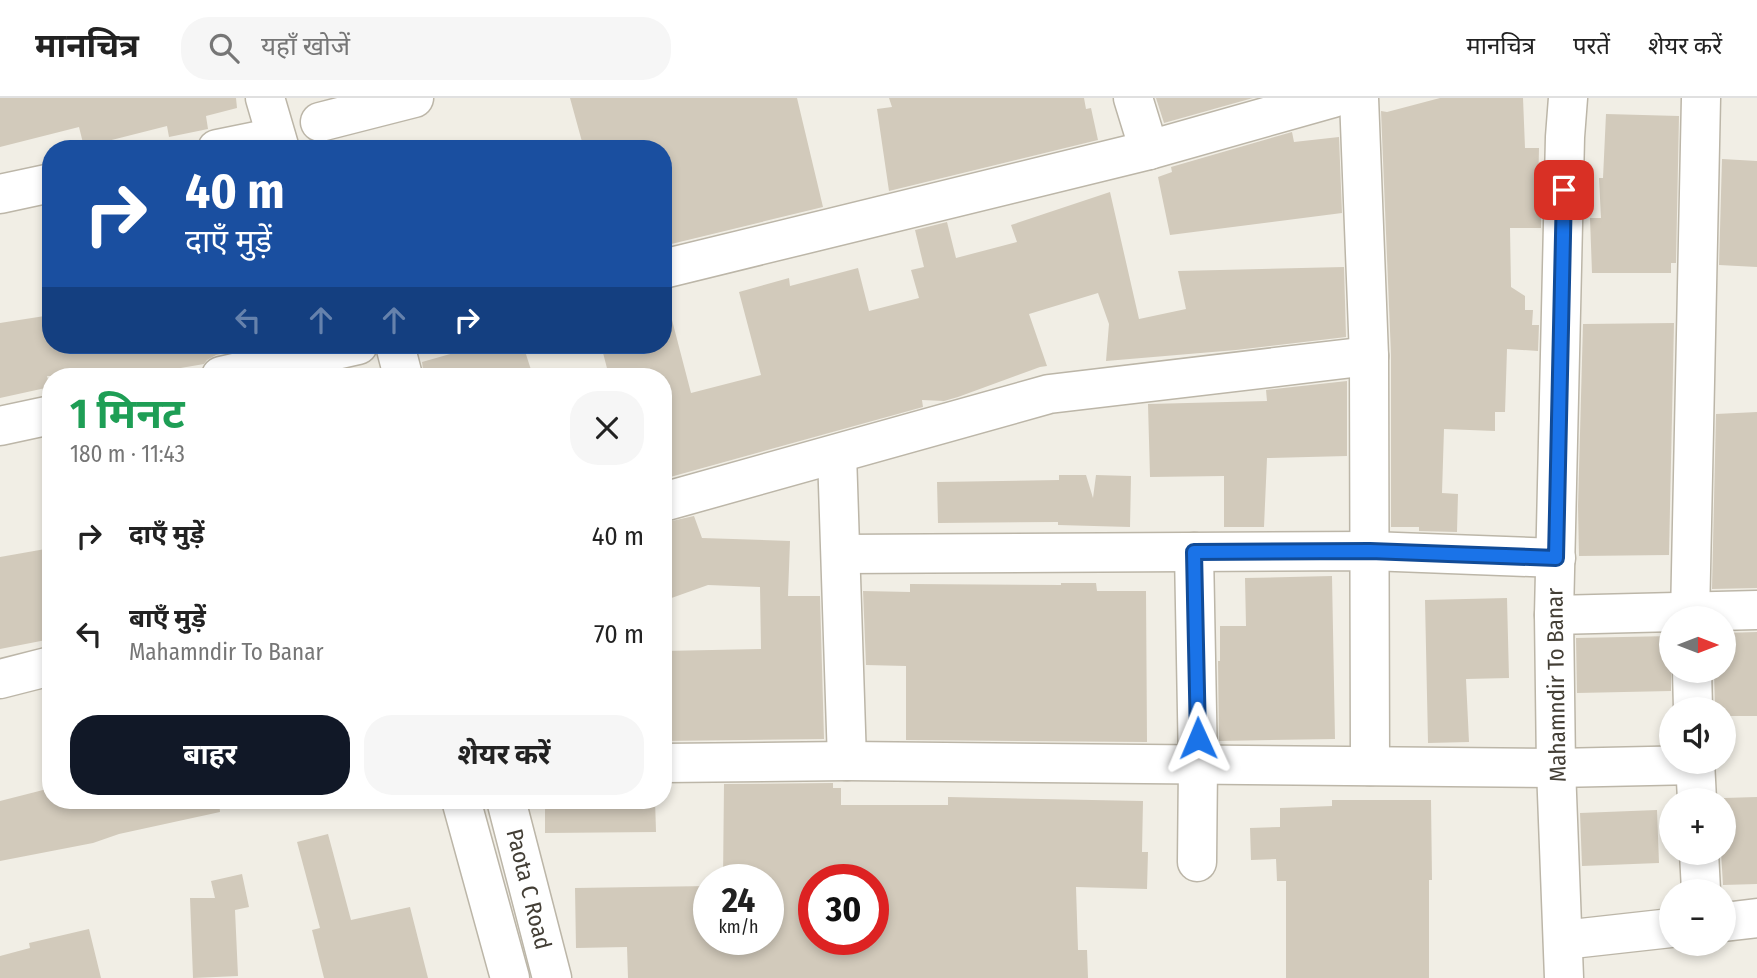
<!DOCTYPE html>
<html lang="hi">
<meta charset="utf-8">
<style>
body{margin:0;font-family:"Fira Sans Condensed","Noto Sans Devanagari",sans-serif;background:#f6f6f6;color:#222;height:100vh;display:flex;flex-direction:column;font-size:26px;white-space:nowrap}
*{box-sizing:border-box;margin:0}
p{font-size:23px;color:#767676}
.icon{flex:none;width:38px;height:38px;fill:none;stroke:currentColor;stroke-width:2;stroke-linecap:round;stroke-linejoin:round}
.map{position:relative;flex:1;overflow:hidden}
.sheet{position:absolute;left:42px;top:270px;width:630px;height:441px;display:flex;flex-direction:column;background:#fff;border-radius:28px;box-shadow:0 4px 10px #0003}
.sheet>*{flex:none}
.hud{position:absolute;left:42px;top:42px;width:630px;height:214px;border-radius:28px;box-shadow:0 4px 10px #0003;background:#1a4fa0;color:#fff;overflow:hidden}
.needle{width:46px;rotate:90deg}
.controls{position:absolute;left:1659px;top:508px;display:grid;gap:14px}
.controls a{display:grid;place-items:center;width:77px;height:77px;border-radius:50%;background:#fff;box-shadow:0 4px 10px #0003;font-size:35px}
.speed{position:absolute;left:693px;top:766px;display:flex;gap:14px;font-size:35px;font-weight:700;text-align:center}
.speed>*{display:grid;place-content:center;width:91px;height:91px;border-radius:50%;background:#fff;box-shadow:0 4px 10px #0003;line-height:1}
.speed small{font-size:18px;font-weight:400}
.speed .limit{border:10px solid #d22;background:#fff;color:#111}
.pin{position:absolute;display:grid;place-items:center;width:60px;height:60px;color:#fff;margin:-30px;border-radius:14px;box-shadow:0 4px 10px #0006}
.me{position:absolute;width:77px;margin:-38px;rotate:359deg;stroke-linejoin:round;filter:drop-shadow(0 0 5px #0008)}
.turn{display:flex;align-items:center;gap:24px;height:147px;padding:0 28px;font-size:32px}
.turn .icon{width:91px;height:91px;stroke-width:2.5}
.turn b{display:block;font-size:49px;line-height:60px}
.lanes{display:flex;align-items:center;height:66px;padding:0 28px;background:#0003;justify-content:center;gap:35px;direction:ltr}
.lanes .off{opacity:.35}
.round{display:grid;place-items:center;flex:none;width:74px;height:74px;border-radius:28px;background:#f6f6f6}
.headline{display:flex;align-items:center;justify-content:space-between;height:119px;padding:0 28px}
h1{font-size:42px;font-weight:700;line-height:52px;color:#1e9e55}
.cta{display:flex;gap:14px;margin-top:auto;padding:14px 28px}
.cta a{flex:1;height:80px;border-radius:28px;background:#111827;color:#fff;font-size:28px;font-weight:700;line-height:80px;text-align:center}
.cta a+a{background:#f6f6f6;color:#222}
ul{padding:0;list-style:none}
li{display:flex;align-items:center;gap:21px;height:98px;padding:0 28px}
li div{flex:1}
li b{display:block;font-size:26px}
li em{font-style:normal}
header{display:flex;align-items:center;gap:42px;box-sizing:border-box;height:98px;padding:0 35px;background:#fff;border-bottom:2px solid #e0e0e0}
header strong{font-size:33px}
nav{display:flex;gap:38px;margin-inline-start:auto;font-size:24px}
.search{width:490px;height:63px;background:#f6f6f6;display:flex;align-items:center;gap:18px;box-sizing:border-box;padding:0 24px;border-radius:28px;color:#767676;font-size:26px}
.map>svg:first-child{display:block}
.building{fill:#d2cabb;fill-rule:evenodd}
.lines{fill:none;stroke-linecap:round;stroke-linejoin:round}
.minor-casing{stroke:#bcb6a8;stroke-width:41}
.minor{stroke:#fff;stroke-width:38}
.route-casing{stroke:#114b97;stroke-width:18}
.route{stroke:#1a73e8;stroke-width:12}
.labels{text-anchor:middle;stroke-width:6;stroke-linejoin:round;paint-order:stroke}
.street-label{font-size:23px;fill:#433e35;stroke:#fff}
</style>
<header>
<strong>मानचित्र</strong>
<div class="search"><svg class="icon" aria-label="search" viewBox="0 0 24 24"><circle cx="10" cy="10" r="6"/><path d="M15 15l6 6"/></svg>यहाँ खोजें</div>
<nav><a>मानचित्र</a><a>परतें</a><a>शेयर करें</a></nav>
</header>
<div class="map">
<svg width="1757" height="880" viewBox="0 0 1757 880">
<rect width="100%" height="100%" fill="#f1eee5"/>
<g class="building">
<path d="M0,0H236L237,10L206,18L208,31L169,39L167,28L84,49L79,29L0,49Z"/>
<path d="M570,0H797L823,109L663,148V51H584Z"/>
<path d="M889,0H1084L1086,11L1091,10L1098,42L889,93L877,11L892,9Z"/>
<path d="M1156,0H1253L1164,25Z"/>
<path d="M1440,0H1523L1525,50H1539L1538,94H1541V130H1510L1511,189L1525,198V212H1533L1532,227H1539L1538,253L1507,251L1505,314H1495V333L1444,331L1442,395L1458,396L1457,434L1419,433V429H1391V257L1381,13L1387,14Z"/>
<path d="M1606,16L1679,18L1676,165H1671V175H1592L1590,120H1601L1599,80H1603Z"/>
<path d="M1292,34L1294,44L1339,39L1342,115L1170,137L1158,79L1172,74L1171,69Z"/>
<path d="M1722,61L1757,63V169L1719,167Z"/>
<path d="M1110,94L1139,221L1186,211L1178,173L1344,169L1346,239L1236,252L1106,263L1109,226L1098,195L1029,216L1047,268L1040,269L958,299L944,303L922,302L923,309L663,381V278H609L601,247H663V223L672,222L691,295L761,277L739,194L789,180L790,188L858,170L869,213L919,200L911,172L924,169L915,132L947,124L956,160L1017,144L1011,127Z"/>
<path d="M51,217V247H229V254L216,257L207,262L204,266L134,278H47L50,289L0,300V225Z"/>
<path d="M1674,225L1669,457L1579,458L1578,408L1583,226Z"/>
<path d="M482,247H523L533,278H424L422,264Z"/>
<path d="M1347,283V358L1267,360L1264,429H1224V378L1150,379L1148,306L1267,303L1266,292Z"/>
<path d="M1757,314V490L1712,491L1716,316Z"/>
<path d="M1059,377H1086L1093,400L1096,377L1131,378L1130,429L1058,427V424L938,425L937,384L1059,382Z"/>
<path d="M694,418L702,440L790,443L788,498H820L824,641L663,643V553L761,551L760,489L708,487L663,503V425Z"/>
<path d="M51,450V541L0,551V459Z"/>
<path d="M1332,478L1335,641L1219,643L1218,563H1220V528H1246L1245,480Z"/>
<path d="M1061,485H1096L1097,493H1146L1147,644L906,642V568L866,567L863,493L910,494V486L1061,487Z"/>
<path d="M1507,500L1509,580L1466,581L1469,644L1428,645L1425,502Z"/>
<path d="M1757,534V618H1724V611H1715L1714,572H1724V535Z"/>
<path d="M1671,538V593L1577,595L1576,540Z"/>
<path d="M833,685V690H841V707H948V699L1143,703L1142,754H1148L1147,791L1076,789L1078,852H1087L1088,880H628L627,849L576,850L575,790L709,788V842H768V782H723L724,686ZM814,782H873V842H814Z"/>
<path d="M51,690V702H219L220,714L119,736L93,745L0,763V703Z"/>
<path d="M1757,699V786L1723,787L1721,754H1724V700Z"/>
<path d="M545,702H655L656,734L545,735Z"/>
<path d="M1332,702H1431L1432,782H1429V880H1286V783H1277L1276,761L1251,762L1250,730L1280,729V710L1332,708Z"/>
<path d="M1657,712L1659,765L1582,768L1580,715Z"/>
<path d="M328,736L351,822L410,809L428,880H324L312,832L320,830L297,744Z"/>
<path d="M242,776L249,809L235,812L238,878L193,880L190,800H215L211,783Z"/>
<path d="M89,831L101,880H0V858L30,850L29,845Z"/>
</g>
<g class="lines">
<defs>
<g id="minor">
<path d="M265,0L280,51"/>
<path d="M1133,0L1149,52"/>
<path d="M1359,0L1369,258L1370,668"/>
<path d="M320,24L414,0"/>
<path d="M217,51L276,39"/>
<path d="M0,96L51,85"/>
<path d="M663,171L1149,52L1333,0"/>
<path d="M395,247L403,278"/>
<path d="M221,278L358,247"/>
<path d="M0,328L51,317"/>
<path d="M837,356L847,663"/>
<path d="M663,404L1049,296L1369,258"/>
<path d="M1194,454L1198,667L1197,764"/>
<path d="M841,456L1370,453L1556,460"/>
<path d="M1554,517L1757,512"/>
<path d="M1690,520L1701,0"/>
<path d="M1692,572L1693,611"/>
<path d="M0,581L51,568"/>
<path d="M1695,663L1697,702"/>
<path d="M663,665L847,663L1556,670L1696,667"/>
<path d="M461,702L510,880"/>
<path d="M506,702L552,880"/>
<path d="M1699,754L1701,793"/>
<path d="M1724,824L1757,820"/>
<path d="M1563,842L1671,830"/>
<path d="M1564,880L1556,670L1554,517L1565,39L1568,0"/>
</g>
</defs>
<use href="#minor" class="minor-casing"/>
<use href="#minor" class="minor"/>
</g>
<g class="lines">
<defs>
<path id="route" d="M1198,640L1194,454L1370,453L1556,460L1564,92"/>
</defs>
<use href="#route" class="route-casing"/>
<use href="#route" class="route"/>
</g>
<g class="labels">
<g class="street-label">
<text transform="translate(1556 587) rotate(-91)" y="8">Mahamndir To Banar</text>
<text transform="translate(529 791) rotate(76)" y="8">Paota C Road</text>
</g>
</g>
</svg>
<div class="controls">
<a><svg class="needle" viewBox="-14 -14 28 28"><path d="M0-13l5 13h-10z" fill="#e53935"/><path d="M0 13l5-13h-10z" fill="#767676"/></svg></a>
<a><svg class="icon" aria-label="sound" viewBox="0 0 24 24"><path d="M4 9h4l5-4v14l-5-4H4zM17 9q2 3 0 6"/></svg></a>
<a>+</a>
<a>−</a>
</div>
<div class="speed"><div>24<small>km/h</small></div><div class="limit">30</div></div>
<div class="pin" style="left:1564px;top:92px;background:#d93025"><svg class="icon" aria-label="arrive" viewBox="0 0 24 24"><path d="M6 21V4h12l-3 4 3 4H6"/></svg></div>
<svg class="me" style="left:1198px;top:640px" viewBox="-20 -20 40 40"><path d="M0-17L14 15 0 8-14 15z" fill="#1a73e8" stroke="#fff" stroke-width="4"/></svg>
<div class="hud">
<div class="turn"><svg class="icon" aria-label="right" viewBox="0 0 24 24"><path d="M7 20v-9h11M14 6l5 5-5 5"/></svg><div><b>40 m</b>दाएँ मुड़ें</div></div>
<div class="lanes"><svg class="icon off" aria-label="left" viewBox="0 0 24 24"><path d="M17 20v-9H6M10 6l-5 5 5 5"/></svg><svg class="icon off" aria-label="ahead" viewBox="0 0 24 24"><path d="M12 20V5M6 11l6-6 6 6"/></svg><svg class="icon off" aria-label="ahead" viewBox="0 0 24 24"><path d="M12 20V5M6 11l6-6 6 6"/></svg><svg class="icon" aria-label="right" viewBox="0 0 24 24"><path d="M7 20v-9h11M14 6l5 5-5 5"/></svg></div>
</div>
<section class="sheet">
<div class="headline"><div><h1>1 मिनट</h1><p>180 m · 11:43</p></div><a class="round"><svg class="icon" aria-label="close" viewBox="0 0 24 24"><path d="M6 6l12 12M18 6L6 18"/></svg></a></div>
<ul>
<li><svg class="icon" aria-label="right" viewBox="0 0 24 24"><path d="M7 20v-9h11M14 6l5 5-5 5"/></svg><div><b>दाएँ मुड़ें</b></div><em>40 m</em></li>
<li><svg class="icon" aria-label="left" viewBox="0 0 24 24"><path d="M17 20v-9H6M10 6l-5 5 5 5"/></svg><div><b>बाएँ मुड़ें</b><p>Mahamndir To Banar</p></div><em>70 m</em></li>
</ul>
<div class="cta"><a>बाहर</a><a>शेयर करें</a></div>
</section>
</div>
